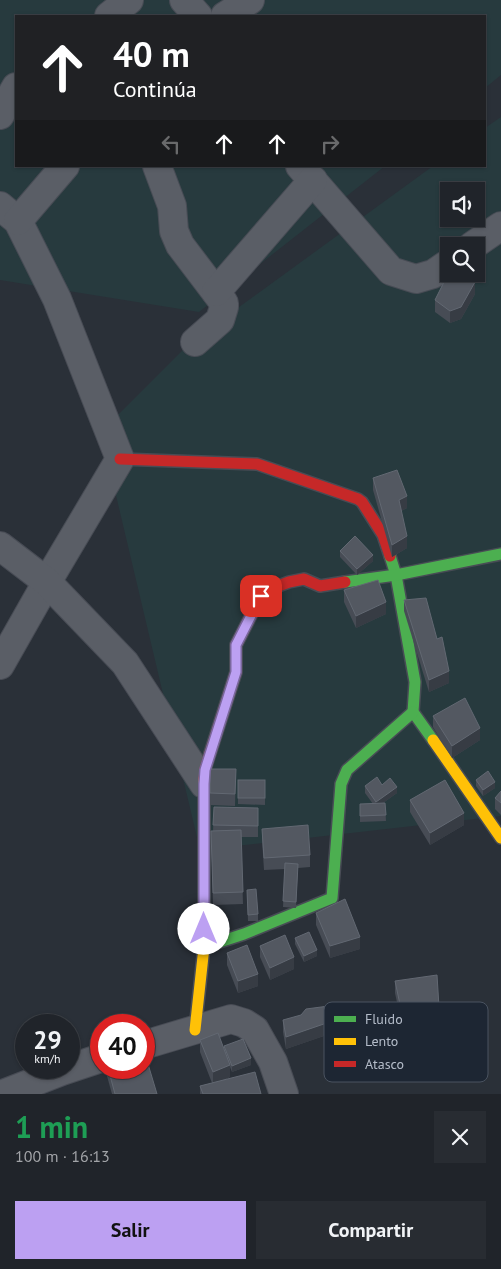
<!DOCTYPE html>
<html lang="es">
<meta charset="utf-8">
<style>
body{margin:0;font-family:"PT Sans",sans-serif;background:#282c32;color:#f1f3f6;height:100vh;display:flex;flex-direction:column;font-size:19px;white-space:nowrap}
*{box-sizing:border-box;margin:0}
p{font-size:16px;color:#a2a4a8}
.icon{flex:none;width:28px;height:28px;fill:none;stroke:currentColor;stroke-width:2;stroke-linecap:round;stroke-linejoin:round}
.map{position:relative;height:1094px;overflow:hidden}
.sheet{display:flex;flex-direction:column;background:#20242a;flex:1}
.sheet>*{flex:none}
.banner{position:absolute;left:15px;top:15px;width:471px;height:152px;border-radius:0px;box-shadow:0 1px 4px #0004,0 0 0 1px #3d4147;background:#202124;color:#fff;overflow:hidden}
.controls{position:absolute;left:440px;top:182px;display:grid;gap:10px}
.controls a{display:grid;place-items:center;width:45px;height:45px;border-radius:0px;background:#20242a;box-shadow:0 1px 4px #0004,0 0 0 1px #3d4147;font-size:25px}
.speed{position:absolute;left:15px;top:1014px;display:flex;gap:10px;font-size:25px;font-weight:700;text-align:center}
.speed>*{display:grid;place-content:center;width:65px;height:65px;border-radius:50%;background:#20242a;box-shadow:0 1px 4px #0004,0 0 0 1px #3d4147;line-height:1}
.speed small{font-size:12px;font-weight:400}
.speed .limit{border:8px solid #d22;background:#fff;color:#111}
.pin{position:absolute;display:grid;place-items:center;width:42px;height:42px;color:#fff;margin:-21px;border-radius:10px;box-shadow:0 2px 8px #0006}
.me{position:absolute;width:55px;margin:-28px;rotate:0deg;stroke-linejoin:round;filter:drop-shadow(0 0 4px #0008)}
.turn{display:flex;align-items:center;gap:18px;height:105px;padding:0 15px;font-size:22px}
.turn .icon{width:65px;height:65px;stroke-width:2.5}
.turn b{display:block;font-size:35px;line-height:42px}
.lanes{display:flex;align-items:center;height:48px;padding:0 15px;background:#0003;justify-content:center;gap:25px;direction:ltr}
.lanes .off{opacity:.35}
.round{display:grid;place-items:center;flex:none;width:52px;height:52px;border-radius:0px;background:#282c32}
.overview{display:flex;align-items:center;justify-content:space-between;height:85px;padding:0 15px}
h1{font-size:30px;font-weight:700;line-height:38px;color:#1e9e55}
.button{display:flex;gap:10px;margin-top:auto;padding:10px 15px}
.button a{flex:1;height:58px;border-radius:0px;background:#bca0f2;color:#111;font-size:20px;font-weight:700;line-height:58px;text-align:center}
.button a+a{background:#282c32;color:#f1f3f6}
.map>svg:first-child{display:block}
.green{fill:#273a3e;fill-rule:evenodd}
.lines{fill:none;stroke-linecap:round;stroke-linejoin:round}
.street-casing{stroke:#484c55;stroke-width:30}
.fast-casing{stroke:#484c55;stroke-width:14}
.slow-casing{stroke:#484c55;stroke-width:14}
.jam-casing{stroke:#484c55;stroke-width:14}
.street{stroke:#5a5e66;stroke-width:28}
.fast{stroke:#4caf50;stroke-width:11}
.slow{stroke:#ffc107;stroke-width:11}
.jam{stroke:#c62828;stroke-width:11}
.wall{fill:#474c55}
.shaded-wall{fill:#373c44}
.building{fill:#535861;stroke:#626872}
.route-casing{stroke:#7a689d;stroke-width:12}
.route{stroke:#bca0f2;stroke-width:9}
.key{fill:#1d2633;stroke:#4a5360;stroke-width:1}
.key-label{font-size:14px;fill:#b4bcc9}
</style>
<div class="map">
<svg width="501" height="1094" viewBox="0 0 501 1094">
<rect width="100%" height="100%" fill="#2a3038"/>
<g class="green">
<path d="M0,0H501V75L485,88V16H16V166H385L199,312L0,280Z"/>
<path d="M501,117V816L200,850L101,432L191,342L433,166H485V128ZM449,191H476V219H449ZM449,246H476V274H449Z"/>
</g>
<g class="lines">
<defs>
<g id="street">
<path d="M184,0L198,16"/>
<path d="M109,16L129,0"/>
<path d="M225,16L250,0"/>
<path d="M0,115L16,87"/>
<path d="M157,166L172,206L174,231L180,245L224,303V307L220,320L195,342"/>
<path d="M300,166L391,271L416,279L433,274L449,263"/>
<path d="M0,206L18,221L57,299L120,459L47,582L0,665"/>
<path d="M18,221L65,166"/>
<path d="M472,246L501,226"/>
<path d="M216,292L313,180"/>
<path d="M0,546L47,582L125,663L204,784"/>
<path d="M144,1045L231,1019L244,1023L255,1030L273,1062L284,1094"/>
<path d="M3,1094L62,1071L101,1058"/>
</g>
<g id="fast">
<path d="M390,556L396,575L415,682L413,712L433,740"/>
<path d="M345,582L396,575L501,554"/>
<path d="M204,947L244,934L332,898L341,784L347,770L413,712"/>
</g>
<g id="slow">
<path d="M433,740L501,838"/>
<path d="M195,1030L204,947V779"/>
</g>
<g id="jam">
<path d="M120,459L257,464L358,499L362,502L383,535L390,556"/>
<path d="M204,779L205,769L236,672V645L261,596L273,588L289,582L304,579L320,586L345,582"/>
</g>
</defs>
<use href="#street" class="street-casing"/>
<use href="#fast" class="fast-casing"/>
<use href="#slow" class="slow-casing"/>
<use href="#jam" class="jam-casing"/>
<use href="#street" class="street"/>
<use href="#fast" class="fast"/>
<use href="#slow" class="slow"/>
<use href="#jam" class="jam"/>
</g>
<g class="wall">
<path d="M475,294L461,319L450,323L435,312V300Z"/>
<path d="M373,478L407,508L401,511L407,548L392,557L373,490Z"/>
<path d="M340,551L373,561L357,575L340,557Z"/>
<path d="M344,590L386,614L356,628L344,602Z"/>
<path d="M404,600L437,639L449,683L429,692L404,611Z"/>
<path d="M433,716L480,740L452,758L433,727Z"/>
<path d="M210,769H236L235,806L210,805Z"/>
<path d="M238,780H265V805L238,804Z"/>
<path d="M476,780L495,788L483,796L476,786Z"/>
<path d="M382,785L397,793L383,803H385L386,821L360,822V804H373L365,793V786Z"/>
<path d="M495,798L501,803V815L495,809Z"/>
<path d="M410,800L464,825L430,845L410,812Z"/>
<path d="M214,807L258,808V837H241L243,904L213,905L211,831H213Z"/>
<path d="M262,829L310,855V867L298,868L296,908L283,907L285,869L264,870L262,840Z"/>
<path d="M247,890L258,914V921H248Z"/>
<path d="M316,913L360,949L330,958L316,925Z"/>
<path d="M295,938L317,956L304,962L295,944Z"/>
<path d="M260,946L294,969L270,980L260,957Z"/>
<path d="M227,953L258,986L238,993L227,965Z"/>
<path d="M395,981L439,1007V1019L401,1021L395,993Z"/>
<path d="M283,1020L347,1028L286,1049L283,1032Z"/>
<path d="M200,1040L224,1051V1046L251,1065L232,1072L230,1067V1077L224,1080L261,1094H200V1086L212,1083L200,1052Z"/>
<path d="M107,1068H144L157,1094H112L107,1076Z"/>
</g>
<g class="shaded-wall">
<path d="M475,282V294L461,319L450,323V311Z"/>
<path d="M407,496V508L399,512V500Z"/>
<path d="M407,536V548L392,557V545Z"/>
<path d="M373,555V561L357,575V569Z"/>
<path d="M386,602V614L356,628V616Z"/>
<path d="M449,671V683L429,692V680Z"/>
<path d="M480,728V740L452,758V746Z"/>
<path d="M495,782V788L483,796V790Z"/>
<path d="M397,787V793L376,808V802Z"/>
<path d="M464,813V825L430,845V833Z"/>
<path d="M360,937V949L330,958V946Z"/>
<path d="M317,950V956L304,962V956Z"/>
<path d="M294,957V969L270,980V968Z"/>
<path d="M258,974V986L238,993V981Z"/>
<path d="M347,1016V1028L286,1049V1037Z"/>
<path d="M251,1058V1065L232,1072V1066Z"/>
<path d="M230,1065V1077L213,1084V1072Z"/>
</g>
<g class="building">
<path d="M448,274L475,282L461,307L450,311L435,300Z"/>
<path d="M397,470L407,496L399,500L407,536L392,545L373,478Z"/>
<path d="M355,536L373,555L357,569L340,551Z"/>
<path d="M378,580L386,602L356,616L344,590Z"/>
<path d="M426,598L437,639L442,637L449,671L429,680L404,600Z"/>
<path d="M465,698L480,728L452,746L433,716Z"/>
<path d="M210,769H236L235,794L210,793Z"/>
<path d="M488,771L495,782L483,790L476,780Z"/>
<path d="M377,777L382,785L390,778L397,787L376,802L365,786Z"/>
<rect x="238" y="780" width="27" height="18"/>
<path d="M445,780L464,813L430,833L410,800Z"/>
<path d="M501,791V803L495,798Z"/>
<path d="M385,803L386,815L360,816V804Z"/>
<path d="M214,807L258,808V826L213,825Z"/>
<path d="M308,825L310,855L264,858L262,829Z"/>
<path d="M241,830L243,892L213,893L211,831Z"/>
<path d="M285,863L298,864L296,902L283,901Z"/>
<path d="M256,889L258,914L248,915L247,890Z"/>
<path d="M345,899L360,937L330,946L316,913Z"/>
<path d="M309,932L317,950L304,956L295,938Z"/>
<path d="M285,935L294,957L270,968L260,946Z"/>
<path d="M247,945L258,974L238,981L227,953Z"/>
<path d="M437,975L439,1007L401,1009L395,981Z"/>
<path d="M344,1004L347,1016L286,1037L283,1020L301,1015L306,1009Z"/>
<path d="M218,1033L230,1065L213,1072L200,1040Z"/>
<path d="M243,1039L251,1058L232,1066L224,1046Z"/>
<path d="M144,1054H145L157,1094H115L108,1068H144Z"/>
<path d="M255,1072L261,1094H203L200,1086Z"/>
</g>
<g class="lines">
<defs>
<path id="route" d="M204,929V784L205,770L236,672V645L261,596"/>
</defs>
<use href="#route" class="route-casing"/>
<use href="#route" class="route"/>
</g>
<rect x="324" y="1002" width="164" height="80" rx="8" class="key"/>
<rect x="334" y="1016" width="22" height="6" fill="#4caf50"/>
<rect x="334" y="1038" width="22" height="7" fill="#ffc107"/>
<rect x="334" y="1061" width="22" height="6" fill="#c62828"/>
<g class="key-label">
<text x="365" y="1024">Fluido</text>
<text x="365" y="1046">Lento</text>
<text x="365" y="1069">Atasco</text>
</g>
</svg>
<div class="controls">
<a><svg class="icon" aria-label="sound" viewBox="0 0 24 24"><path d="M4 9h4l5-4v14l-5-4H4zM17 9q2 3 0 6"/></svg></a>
<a><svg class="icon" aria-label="search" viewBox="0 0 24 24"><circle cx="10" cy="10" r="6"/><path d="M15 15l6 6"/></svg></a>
</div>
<div class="speed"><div>29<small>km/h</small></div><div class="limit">40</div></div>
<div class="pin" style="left:261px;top:596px;background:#d93025"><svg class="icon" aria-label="arrive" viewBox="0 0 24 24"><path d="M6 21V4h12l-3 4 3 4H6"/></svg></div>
<svg class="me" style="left:204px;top:929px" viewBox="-20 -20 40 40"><circle r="19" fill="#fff"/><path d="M0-13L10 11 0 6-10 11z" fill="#bca0f2"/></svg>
<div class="banner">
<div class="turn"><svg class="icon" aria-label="ahead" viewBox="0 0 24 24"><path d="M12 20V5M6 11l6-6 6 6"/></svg><div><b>40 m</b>Continúa</div></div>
<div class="lanes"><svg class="icon off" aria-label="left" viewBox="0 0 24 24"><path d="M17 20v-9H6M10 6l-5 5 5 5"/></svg><svg class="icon" aria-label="ahead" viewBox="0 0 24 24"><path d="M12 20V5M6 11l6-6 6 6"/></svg><svg class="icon" aria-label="ahead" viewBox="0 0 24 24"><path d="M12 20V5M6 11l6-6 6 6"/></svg><svg class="icon off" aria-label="right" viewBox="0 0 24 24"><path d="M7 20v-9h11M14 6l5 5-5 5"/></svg></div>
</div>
</div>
<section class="sheet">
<div class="overview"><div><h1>1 min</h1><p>100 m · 16:13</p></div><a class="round"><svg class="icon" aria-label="close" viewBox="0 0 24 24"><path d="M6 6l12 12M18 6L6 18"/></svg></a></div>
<div class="button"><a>Salir</a><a>Compartir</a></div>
</section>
